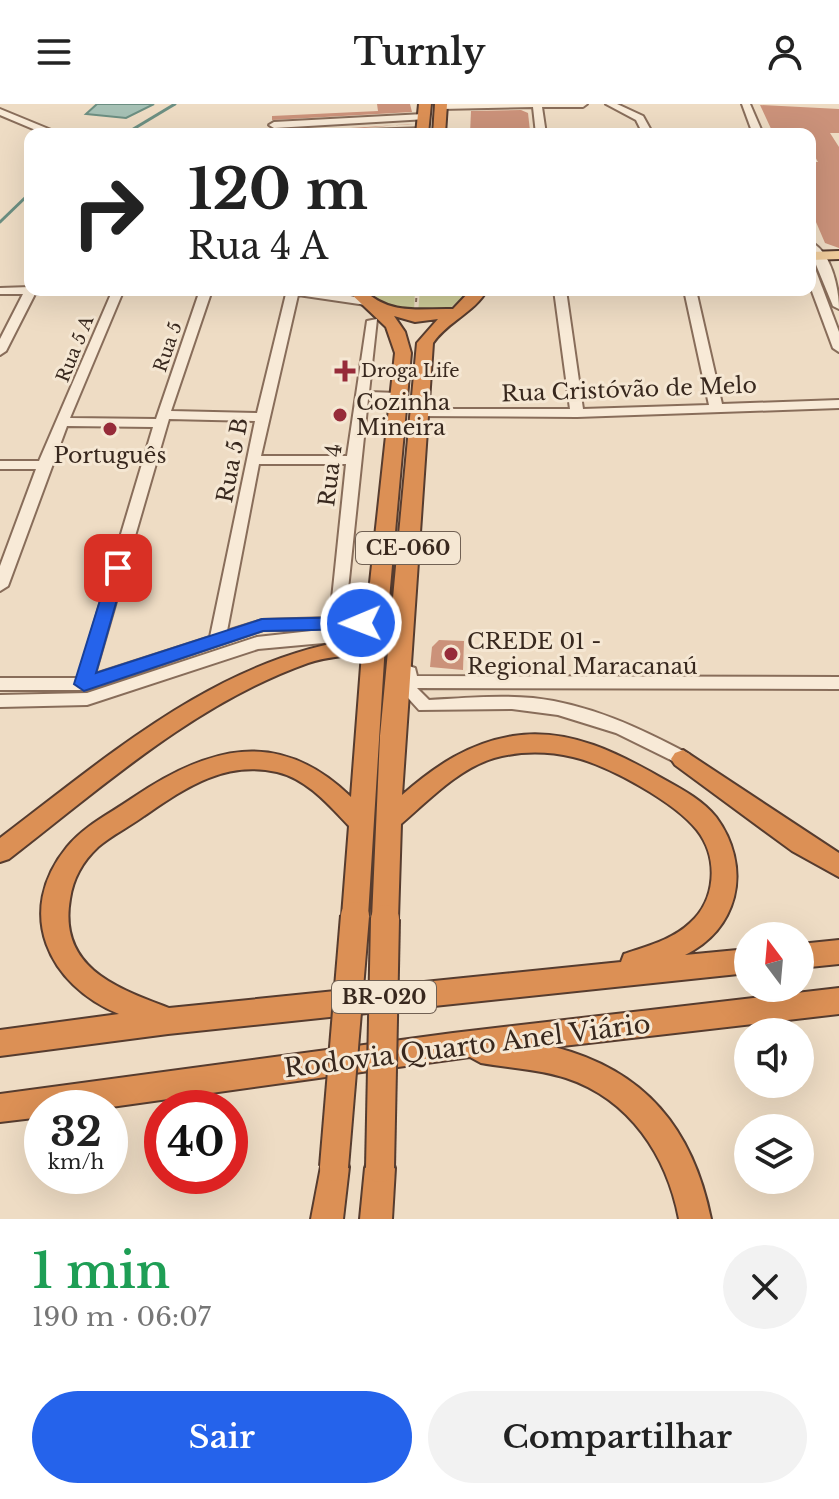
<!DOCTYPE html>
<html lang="pt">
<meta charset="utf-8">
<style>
body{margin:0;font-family:"Libre Baskerville",serif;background:#f2f2f2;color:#222;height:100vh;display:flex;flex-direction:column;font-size:30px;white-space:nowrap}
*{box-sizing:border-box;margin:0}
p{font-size:26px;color:#767676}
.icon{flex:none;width:44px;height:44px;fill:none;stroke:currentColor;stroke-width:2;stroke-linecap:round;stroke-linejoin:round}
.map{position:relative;height:1115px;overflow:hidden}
.sheet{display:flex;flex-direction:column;background:#fff;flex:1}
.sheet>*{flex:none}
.top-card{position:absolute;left:24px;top:24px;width:792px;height:168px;border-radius:16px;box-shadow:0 8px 32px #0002;background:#fff;color:#222;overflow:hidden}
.needle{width:52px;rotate:344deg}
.buttons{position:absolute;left:734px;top:818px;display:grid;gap:16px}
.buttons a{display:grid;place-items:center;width:80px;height:80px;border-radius:50%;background:#fff;box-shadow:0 8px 32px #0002;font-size:40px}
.speed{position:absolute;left:24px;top:986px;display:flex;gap:16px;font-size:40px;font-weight:700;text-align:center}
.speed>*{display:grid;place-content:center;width:104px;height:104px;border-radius:50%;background:#fff;box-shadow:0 8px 32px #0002;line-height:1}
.speed small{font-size:20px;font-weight:400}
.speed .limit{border:12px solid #d22;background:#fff;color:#111}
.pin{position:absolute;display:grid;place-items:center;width:68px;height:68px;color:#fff;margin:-34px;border-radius:16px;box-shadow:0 4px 12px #0006}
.me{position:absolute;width:88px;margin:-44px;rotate:269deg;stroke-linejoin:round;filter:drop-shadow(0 0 6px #0008)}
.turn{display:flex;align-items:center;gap:28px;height:168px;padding:0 32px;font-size:36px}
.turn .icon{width:104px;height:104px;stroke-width:2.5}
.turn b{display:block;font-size:56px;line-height:68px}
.round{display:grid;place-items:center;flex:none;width:84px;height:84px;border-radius:42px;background:#f2f2f2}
.overview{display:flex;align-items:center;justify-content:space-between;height:136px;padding:0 32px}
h1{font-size:48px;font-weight:600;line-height:60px;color:#1e9e55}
.action{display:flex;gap:16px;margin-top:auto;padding:16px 32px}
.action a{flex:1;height:92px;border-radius:48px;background:#2563eb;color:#fff;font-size:32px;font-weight:600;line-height:92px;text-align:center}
.action a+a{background:#f2f2f2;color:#222}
header{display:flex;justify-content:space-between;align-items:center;height:104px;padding:0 32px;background:#fff;font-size:36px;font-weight:600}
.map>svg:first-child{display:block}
.green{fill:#cccb98}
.water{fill:#a6c1b5;stroke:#6c8f82;stroke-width:2}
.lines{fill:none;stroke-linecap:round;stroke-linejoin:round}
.stream{stroke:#6c8f82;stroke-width:3}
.building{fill:#cb927a}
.minor-casing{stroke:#886d5a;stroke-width:4}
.major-casing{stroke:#563c2f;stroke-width:4}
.highway-casing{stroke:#563c2f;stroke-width:4}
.path{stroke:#886d5a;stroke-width:2;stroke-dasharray:4 3;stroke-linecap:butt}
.minor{fill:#f8ead7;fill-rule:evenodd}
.major{fill:#f0cc9c;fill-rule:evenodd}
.highway{fill:#dc9055;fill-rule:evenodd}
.highway-bridge-casing{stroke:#563c2f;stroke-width:32;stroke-linecap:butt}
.highway-bridge{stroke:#dc9055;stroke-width:28}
.route{fill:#2563eb;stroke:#184099;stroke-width:2}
.poi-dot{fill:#962b39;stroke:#f5e7d3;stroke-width:3}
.labels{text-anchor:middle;stroke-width:6;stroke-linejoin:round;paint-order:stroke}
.far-street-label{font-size:18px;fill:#38281e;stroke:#f5e7d3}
.far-poi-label{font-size:18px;fill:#38281e;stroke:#f5e7d3;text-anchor:start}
.shield{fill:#f5e7d3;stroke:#716154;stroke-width:2}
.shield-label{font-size:20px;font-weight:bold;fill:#38281e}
.street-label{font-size:22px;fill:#38281e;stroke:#f5e7d3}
.poi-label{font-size:22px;fill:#38281e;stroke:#f5e7d3;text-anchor:start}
.near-street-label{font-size:26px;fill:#38281e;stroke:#f5e7d3}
</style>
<header><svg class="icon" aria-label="menu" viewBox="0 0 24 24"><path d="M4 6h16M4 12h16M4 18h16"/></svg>Turnly<svg class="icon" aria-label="person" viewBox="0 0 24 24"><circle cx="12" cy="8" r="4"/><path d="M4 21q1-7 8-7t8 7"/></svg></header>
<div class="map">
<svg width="839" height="1115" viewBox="0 0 839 1115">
<rect width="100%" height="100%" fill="#eedcc4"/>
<g class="green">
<path d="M368,186H415L414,208L386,201Z"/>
<path d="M420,186H470L449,205L418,209Z"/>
</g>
<path class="water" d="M97,0H154L126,14L86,10Z"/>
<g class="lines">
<g class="stream">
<path d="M125,30L175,0"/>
<path d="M0,118L30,89"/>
</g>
</g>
<g class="building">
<path d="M377,0H410L412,8L272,16V12L378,7Z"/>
<path d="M760,1L839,5V29H830L839,43V144L825,139L810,104V58H818L810,44V30L773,29Z"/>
<path d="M521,6L528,9L530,27L470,30L471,7Z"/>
<path d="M408,20L332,27L272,29L414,20Z"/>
<path d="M439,536L464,537L463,566L430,563L432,543Z"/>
</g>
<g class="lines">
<defs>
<g id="minor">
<path d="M438,0H587L583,3H542L546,30H536L533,3L441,5L437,2Z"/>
<path d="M606,0H617L643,12L653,30H643L636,16Z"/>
<path d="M742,0H750L763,30H753Z"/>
<path d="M0,5L56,28L58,30H45L0,11Z"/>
<path d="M424,10L429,13L427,15L274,24L269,21L274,18Z"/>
<path d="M426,24V28L423,29L332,30L337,27Z"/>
<path d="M810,138C831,146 839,185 839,205L833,202L810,146Z"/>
<path d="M810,164L816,167L839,228V248L833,244L810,182Z"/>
<path d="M30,183V186H156L150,189L122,190L70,314L156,315L200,186H212L171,307L257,309L286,190L253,189L247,186H321L370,196V200L366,201L298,191L261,352H347L367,217L377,215L369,288L397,289L403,293L397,297L368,295L345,514H359L377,507L385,512L382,516L356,525L364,530L356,536L258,545L87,601L0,603V591L87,589L257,533L329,525L263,526L84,586H0V574H78L153,323L67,322L8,482L0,487V462L36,365H0V357H39L111,190H35L6,247L0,251V235L23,190H0V184ZM169,315L255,317L210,533L95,570ZM259,360H346L330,514L262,516L227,527Z"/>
<path d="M554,186H566L583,305L709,301L684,186H696L722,300L839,296V304L577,313L414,312L413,309L419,305H570Z"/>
<path d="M409,562L415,564L417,572L839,573V585L417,584L429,596C464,594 499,591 533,594C589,600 640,624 689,650L692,655L689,660L683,662L616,629L558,611L512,605L419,606L400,585L401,568Z"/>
</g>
<path id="major" d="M839,147V155L810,156V148Z"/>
<g id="highway">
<path d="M419,0H431L428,30H416Z"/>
<path d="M435,0H447L445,30H433Z"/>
<path d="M347,186H364C391,212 420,204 453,205L471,186H487C474,209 448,217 433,239L402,691C435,662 469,639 513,632C569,623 620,650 667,677C685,687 703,697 716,713C733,736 741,765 734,793C727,820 709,839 685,851L748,845V869L168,930L0,952V926L119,910C48,881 14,808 67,743C84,722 109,710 131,695C207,643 278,622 351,693L362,549C345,552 325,553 308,559C195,599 102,683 9,755L0,758V734C111,650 221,552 364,534L395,249L386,223ZM394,212L415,218L438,215L417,239L380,632L372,815L376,823L385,826L394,823L398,815L401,720C429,696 458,665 494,654C520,647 547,647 573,653C608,661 675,698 697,726C719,754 716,796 690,819C672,836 647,842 624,850L621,858L169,904C117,884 58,864 70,795C73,774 83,757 98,743C112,731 129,723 144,712C185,684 224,656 277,668C307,675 329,701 349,722L342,812L346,820L355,823L364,820L368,812L385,540L411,249L405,228Z"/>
<path d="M683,646L839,749V773L792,747L675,661L671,655L675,649Z"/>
<path d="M839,836V860L800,864V840Z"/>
<path d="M839,884V910L554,943C645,966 693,1025 711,1115H679C667,1052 630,995 566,974C539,965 509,964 481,959L470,953L104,1004H42V1013L0,1018V990L453,929Z"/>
<path d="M334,1048L345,1052L349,1063L343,1115H311L323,1052Z"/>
<path d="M380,1049L391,1053L395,1064L392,1115H360L365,1064L369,1053Z"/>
</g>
</defs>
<use href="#minor" class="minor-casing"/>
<use href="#major" class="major-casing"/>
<use href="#highway" class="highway-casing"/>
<path class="path" d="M416,198L417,186"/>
<use href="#minor" class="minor"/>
<use href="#major" class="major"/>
<use href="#highway" class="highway"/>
<defs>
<g id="highway-bridge">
<path d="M334,1063L355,812"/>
<path d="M380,1064L385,815"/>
</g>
</defs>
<use href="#highway-bridge" class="highway-bridge-casing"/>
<use href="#highway-bridge" class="highway-bridge"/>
</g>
<path class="route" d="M118,458L126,464L96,569L262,515L361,513L370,519L361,525L263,527L84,587L74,580L110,464Z"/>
<g class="poi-dot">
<path d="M341 255h8v8h8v8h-8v8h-8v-8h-8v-8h8z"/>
<circle cx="340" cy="311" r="8"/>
<circle cx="110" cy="325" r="8"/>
<circle cx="451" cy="550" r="8"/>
</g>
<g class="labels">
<g class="far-street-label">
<text transform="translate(168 243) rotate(-71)" y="6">Rua 5</text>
<text transform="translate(75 245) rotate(-68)" y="6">Rua 5 A</text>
</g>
<g class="far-poi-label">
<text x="361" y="273">Droga Life</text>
</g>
<g class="shield">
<rect x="356" y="428" width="104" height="32" rx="6"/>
<rect x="332" y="877" width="104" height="32" rx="6"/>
</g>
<g class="shield-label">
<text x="408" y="451">CE-060</text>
<text x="384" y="900">BR-020</text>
</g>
<g class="street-label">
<text transform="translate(629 285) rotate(-2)" y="8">Rua Cristóvão de Melo</text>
<text transform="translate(232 356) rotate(-79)" y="8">Rua 5 B</text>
<text transform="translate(330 371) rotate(-83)" y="8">Rua 4</text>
</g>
<g class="poi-label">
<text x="356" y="306">Cozinha<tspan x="356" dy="25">Mineira</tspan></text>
<text x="110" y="359" text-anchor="middle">Português</text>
<text x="467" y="545">CREDE 01 -<tspan x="467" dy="25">Regional Maracanaú</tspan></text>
</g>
<g class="near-street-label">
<text transform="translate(467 942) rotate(-7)" y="9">Rodovia Quarto Anel Viário</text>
</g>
</g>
</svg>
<div class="buttons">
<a><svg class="needle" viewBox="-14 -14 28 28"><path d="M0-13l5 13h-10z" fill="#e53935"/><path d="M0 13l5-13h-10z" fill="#767676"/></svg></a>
<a><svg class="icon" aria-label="sound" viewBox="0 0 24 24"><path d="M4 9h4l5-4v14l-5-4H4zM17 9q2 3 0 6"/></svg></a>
<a><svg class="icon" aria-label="layers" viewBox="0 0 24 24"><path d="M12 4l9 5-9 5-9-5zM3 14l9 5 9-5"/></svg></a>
</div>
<div class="speed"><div>32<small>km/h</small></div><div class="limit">40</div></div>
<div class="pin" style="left:118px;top:464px;background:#d93025"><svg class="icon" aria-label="arrive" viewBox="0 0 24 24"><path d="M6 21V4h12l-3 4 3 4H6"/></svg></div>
<svg class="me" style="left:361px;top:519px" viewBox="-20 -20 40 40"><circle r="17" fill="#2563eb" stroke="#fff" stroke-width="3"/><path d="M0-11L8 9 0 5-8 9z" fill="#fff"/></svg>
<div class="top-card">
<div class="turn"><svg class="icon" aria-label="right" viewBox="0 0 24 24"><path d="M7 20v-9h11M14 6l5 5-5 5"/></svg><div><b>120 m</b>Rua 4 A</div></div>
</div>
</div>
<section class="sheet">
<div class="overview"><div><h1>1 min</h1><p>190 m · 06:07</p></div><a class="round"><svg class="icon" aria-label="close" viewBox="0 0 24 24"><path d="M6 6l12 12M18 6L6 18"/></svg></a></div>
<div class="action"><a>Sair</a><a>Compartilhar</a></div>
</section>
